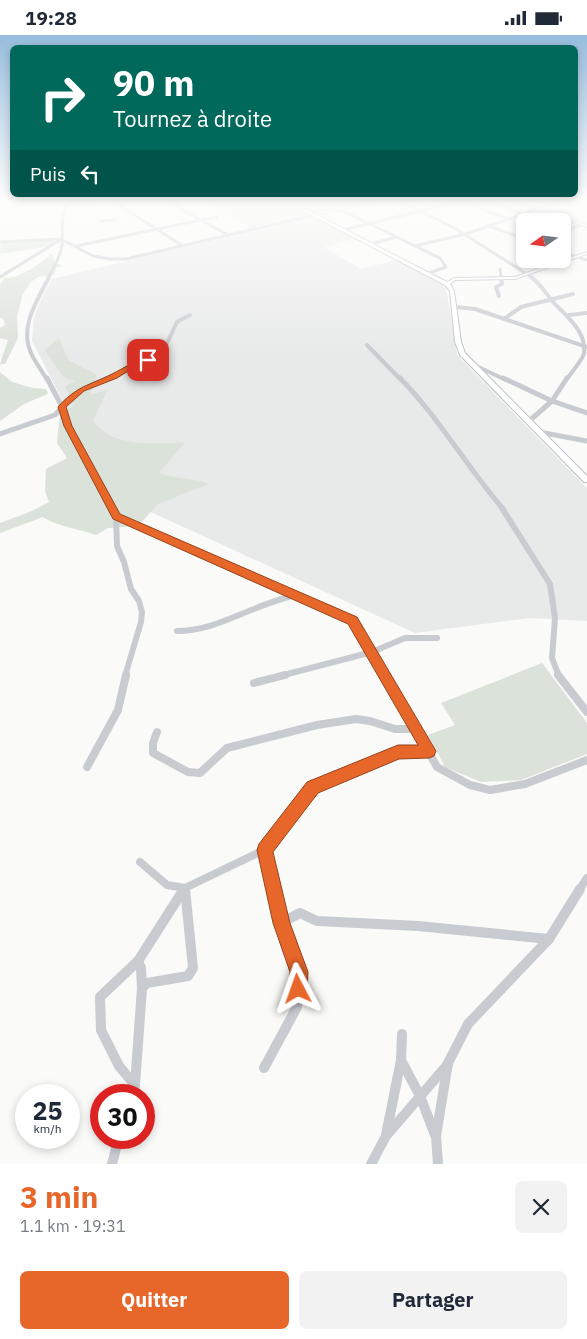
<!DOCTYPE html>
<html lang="fr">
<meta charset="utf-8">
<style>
body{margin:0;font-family:"IBM Plex Sans",sans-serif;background:#f2f2f3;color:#1f2937;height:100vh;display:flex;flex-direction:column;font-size:19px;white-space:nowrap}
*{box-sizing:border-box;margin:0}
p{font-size:16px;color:#747a83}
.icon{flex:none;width:28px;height:28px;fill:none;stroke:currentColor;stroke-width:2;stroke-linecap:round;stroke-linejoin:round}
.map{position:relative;height:1129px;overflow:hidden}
.sheet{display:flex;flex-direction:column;background:#fff;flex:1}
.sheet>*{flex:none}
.banner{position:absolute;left:10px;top:10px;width:568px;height:152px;border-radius:8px;box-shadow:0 2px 8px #0003;background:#00695c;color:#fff;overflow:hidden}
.needle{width:32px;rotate:256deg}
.tools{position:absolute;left:516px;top:178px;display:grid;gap:10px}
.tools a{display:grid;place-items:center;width:55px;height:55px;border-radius:8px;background:#fff;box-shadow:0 2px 8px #0003;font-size:25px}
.speed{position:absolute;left:15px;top:1049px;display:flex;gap:10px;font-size:25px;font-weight:700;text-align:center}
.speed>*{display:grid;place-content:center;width:65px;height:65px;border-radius:50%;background:#fff;box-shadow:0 2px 8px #0003;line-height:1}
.speed small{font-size:12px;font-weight:400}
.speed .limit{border:8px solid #d22;background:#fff;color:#111}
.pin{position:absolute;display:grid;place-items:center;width:42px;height:42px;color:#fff;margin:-21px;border-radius:10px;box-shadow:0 2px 8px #0006}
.me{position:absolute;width:55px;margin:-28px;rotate:356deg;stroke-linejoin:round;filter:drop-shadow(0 0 4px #0008)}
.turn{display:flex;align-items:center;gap:18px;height:105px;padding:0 20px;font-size:22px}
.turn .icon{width:65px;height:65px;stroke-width:2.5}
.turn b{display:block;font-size:35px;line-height:42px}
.then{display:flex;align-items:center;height:48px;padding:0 20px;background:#0003;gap:10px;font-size:19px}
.round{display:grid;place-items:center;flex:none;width:52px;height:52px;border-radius:8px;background:#f2f2f3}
.overview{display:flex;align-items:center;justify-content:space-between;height:85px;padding:0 20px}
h1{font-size:30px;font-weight:700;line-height:38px;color:#e7672b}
.button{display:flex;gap:10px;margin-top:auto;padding:10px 20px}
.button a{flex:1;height:58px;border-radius:8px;background:#e7672b;color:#fff;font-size:20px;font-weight:700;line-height:58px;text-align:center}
.button a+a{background:#f2f2f3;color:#1f2937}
.status{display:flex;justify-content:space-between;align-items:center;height:35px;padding:0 25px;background:#fff;direction:ltr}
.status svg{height:14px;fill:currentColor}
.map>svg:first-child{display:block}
.built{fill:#e8e9e9}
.green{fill:#dbe2d9}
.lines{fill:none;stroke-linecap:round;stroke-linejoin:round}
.stream{stroke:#c1cacf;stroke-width:1}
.secondary-casing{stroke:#babfc4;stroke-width:2}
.street-far5{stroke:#c8cbcf;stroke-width:3}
.street-far4{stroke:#c8cbcf;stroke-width:4}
.street-far3{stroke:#c8cbcf;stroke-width:5}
.street-far2{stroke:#c8cbcf;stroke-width:6}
.street-far1{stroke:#c8cbcf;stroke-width:8}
.street{stroke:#c8cbcf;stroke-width:10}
.secondary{fill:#fff;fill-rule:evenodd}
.route{fill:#e7672b;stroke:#96431c}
</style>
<div class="status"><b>19:28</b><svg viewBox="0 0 49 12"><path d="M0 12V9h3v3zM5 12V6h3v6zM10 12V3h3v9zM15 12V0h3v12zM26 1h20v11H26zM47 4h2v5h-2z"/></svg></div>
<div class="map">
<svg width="587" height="1129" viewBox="0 0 587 1129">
<rect width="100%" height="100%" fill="#fafaf8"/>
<g class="built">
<path d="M213,164H278L310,179L250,193L205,166Z"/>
<path d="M313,181L357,203L324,212L361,234L396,225L446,252L457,320L587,453V586L530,583L415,598L131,468L74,388L32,306L34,283L42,262L52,244Z"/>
</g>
<g class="green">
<path d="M303,164H336L348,169L313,178L292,167Z"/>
<path d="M57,205L45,212L0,219L1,207Z"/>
<path d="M52,219L55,227L62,231L56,233L54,240L38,242L31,247L23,259L17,281L18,303L5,329H0L8,305L0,303V293L5,290L3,283H0V250L4,243C22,243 38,229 52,219Z"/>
<path d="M59,303L68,325L97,340L90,360L107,355L93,386C97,390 100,394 104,397C122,411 164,409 185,407L159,438C176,444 193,443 209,449L158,469L138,491L108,493L96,500C79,494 59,492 43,482L0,498V488L32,476L49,467L45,456L46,434L67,423L57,408L60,378L74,370L65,351L75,346L63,342L45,315Z"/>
<path d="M0,337L12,347L33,353L46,354L48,359L24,369L0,386Z"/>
<path d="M542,628L587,688V719L521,745L481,747L445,732L428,700L455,690L441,668Z"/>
</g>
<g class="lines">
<path class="stream" d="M569,164L587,171"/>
<defs>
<g id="secondary">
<path d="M287,164H291L289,166L314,179L351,170L338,164H342L356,169V171L317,180L447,247L454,243L515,242L587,217V219L515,244L455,245L450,249L454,256L461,307L465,318L587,441V447H584L460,320L455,307L450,256L445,250L286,167Z"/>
<path d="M507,164H512L587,190V192Z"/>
</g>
</defs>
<use href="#secondary" class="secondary-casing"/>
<g class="street-far5">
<path d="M115,164L114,167L183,211"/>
<path d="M142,164H181"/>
<path d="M397,164L456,194L533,243"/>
<path d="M481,164L522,179"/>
<path d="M171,165L184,176L201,185"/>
<path d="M460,165L508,184"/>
<path d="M287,166L298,164"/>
<path d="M355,170L384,164"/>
<path d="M339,174L440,223L446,232L429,238"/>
<path d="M217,182L201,185L228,200"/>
<path d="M101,186L115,185"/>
<path d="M489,191L525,204"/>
<path d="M343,195L470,164"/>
<path d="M562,196L583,190"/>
<path d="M0,207L61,204L93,221L110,224H126L314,180"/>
<path d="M371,209L396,202"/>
<path d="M76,211L201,185"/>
<path d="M414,211L466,199L566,164"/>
<path d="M562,217L587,225"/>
<path d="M500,234L501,243"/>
<path d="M0,242L60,205"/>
<path d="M48,243C53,233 61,221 62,210C64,196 59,180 69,168L110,164"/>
</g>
<g class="street-far4">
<path d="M531,242C541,249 546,259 554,268C566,281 587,296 584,319C580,328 572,337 566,345"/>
<path d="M499,261L496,252L502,249L501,242"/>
<path d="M455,272L475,274L587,312"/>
<path d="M569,280L587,278"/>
<path d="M504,284L521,272L573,259"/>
<path d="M367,310L401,345"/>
<path d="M472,329L506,345"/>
<path d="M47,345C42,336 35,327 31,318C19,292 37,266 49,242"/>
<path d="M105,345L136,328L160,323L177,287L190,280"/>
</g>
<g class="street-far3">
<path d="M47,343L62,372L68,391L112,474"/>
<path d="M400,343C439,383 467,432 503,474"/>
<path d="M503,343L552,366L587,378"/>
<path d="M528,387L552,366L567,343"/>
<path d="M539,397L587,406"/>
<path d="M0,399L55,380L67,366L82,354L108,343"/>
</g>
<g class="street-far2">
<path d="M111,473L116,482L353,585L386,641"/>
<path d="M502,473L550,549L555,583L552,623L559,641"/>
<path d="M116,482L117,511L124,527L131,554L139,566L142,577L141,587L125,641"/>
<path d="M177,596C206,596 228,584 254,574C268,568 281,564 295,560"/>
<path d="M280,641L372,617L405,603H437"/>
</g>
<g class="street-far1">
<path d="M385,640L437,732L470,750L490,755L525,749L587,725"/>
<path d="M558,640L587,677"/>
<path d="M254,648L285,640"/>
<path d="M157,697L153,708V718L188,737L200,738L227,713L317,690L356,684L370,686L395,694H417"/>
<path d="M87,732L118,675L126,640"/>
<path d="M264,815L273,855"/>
<path d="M140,827L167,850L185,853L264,815L313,753L398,717L429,716"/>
<path d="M185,853V855"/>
<path d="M184,855L185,853"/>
<path d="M579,855L587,843"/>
</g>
<g class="street">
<path d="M281,888L300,878L317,886L418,891L549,904"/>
<path d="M142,953L141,933L138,926L184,854"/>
<path d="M401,1025L420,1061L435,1100"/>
<path d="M264,1033L297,972L299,937L281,888L273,854"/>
<path d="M135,1050L142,953L147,948L188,941L193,933L185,854"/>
<path d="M132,1060L135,1050L119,1031L101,995L100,962L138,926"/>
<path d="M386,1100L401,1025L402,999"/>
<path d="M112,1129L119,1102"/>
<path d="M371,1129L386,1101L448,1029"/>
<path d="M438,1129L436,1101L448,1028L468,989L549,904L580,854"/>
</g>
<use href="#secondary" class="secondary"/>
</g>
<linearGradient id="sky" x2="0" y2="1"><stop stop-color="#98bdde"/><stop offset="0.51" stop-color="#fdfdfc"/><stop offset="1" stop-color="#fdfdfc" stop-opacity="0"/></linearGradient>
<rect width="587" height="322" fill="url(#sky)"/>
<path class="route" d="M148,323L150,324V327L138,330L117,343L84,356L66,372L72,391L120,479L357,582L436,716L434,721L429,723L399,724L318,758L273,817L290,888L308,937L307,954L305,961L298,963L292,961L289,954L290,937L273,888L257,815L259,809L307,747L398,710H418L348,589L113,484L64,391L58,372C75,352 90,350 112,339C124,333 134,326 148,323Z"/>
</svg>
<div class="tools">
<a><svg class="needle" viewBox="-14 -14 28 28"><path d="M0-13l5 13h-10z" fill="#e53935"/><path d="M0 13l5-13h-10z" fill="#747a83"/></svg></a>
</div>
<div class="speed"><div>25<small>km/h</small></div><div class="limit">30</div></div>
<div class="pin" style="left:148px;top:325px;background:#d93025"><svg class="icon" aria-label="arrive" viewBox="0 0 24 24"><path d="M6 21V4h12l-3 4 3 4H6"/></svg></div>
<svg class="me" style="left:298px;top:954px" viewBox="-20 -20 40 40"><path d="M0-17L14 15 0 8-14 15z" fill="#e7672b" stroke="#fff" stroke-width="4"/></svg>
<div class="banner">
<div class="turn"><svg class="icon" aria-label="right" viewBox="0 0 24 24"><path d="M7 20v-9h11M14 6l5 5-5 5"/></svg><div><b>90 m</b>Tournez à droite</div></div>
<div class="then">Puis<svg class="icon" aria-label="left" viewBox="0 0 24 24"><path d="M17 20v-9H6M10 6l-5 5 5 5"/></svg></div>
</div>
</div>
<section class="sheet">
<div class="overview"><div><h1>3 min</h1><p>1.1 km · 19:31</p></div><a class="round"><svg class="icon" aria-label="close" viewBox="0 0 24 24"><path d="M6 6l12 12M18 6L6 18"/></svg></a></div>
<div class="button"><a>Quitter</a><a>Partager</a></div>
</section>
